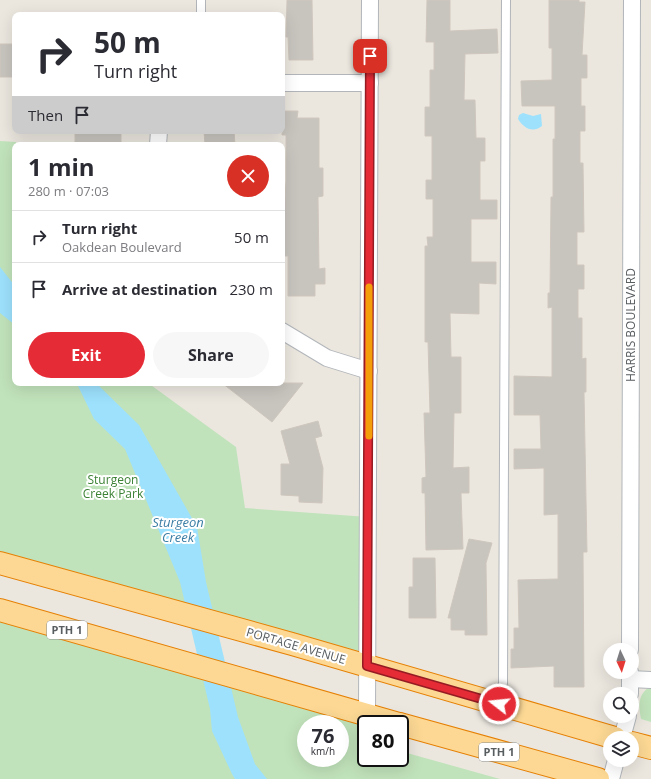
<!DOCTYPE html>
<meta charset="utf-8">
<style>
body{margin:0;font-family:"Open Sans",sans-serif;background:#f7f7f7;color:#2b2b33;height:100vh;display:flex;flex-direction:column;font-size:15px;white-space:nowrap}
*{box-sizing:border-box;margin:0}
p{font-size:13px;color:#7c7c81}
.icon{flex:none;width:22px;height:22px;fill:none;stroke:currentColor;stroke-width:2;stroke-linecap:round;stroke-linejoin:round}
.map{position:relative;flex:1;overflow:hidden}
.side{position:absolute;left:12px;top:142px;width:273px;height:244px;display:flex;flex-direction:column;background:#fff;border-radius:8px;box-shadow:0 4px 16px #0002}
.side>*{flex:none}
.top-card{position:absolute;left:12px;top:12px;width:273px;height:122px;border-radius:8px;box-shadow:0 4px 16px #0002;background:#fff;color:#2b2b33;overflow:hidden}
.needle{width:26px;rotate:176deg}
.fabs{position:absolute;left:603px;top:643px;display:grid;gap:8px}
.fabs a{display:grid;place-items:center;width:36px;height:36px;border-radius:50%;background:#fff;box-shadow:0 4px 16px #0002;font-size:20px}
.speed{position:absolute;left:297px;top:715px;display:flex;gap:8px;font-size:20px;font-weight:700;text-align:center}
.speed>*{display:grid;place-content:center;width:52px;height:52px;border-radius:50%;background:#fff;box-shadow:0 4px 16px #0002;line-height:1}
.speed small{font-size:10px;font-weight:400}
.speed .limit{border:2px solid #111;border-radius:6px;background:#fff;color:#111}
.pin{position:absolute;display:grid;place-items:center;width:34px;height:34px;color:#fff;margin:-17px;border-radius:8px;box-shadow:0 2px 6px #0006}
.me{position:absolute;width:44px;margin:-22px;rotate:286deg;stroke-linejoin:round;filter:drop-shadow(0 0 3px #0008)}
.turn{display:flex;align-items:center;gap:14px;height:84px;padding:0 16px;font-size:18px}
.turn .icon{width:52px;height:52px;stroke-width:2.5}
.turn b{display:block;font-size:28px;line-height:34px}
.then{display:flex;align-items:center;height:38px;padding:0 16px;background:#0003;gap:8px;font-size:15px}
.round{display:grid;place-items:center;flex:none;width:42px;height:42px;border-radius:21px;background:#f7f7f7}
.head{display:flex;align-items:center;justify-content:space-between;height:68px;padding:0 16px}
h1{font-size:24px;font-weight:700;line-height:30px}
.button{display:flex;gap:8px;margin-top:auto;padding:8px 16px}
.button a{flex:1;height:46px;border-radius:24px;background:#e52b36;color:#fff;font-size:16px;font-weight:700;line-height:46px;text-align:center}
.button a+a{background:#f7f7f7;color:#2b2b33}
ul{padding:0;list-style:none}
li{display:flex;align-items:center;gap:12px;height:52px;padding:0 16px;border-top:1px solid #e1e1e2}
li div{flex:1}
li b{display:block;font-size:15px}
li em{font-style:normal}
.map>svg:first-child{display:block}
.green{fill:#c1e3bb;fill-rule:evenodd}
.water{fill:#9de1fd}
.building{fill:#c8c4be;stroke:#cfc7be}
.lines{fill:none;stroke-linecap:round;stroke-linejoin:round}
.service-casing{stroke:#b2b6ba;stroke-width:10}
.minor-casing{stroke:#b2b6ba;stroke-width:18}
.trunk-casing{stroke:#e68004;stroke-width:24}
.service{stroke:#fff;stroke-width:8}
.minor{stroke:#fff;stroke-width:16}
.trunk{stroke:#fcd894;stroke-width:22}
.route-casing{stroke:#951c23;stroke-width:10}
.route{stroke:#e52b36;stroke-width:7}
.slow{stroke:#f59e0b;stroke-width:7}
.labels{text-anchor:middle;stroke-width:4;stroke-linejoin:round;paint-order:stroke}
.shield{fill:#fff;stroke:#8a8e90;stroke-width:1}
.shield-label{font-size:11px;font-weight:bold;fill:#585d60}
.street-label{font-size:12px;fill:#585d60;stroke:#fff}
.park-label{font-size:12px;fill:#3c8235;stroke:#fff}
.water-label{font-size:13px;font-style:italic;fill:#3a7da5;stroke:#fff}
</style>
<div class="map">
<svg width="651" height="779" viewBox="0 0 651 779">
<rect width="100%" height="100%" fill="#ebe7df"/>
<g class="green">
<path d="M0,141L16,142L15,383H148L236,447L245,508L368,517L367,666L0,563Z"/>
<path d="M0,610L367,715L363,740L366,741V758H400V751L500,779H0ZM306,724H340V758H306Z"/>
<path d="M648,688H651V722L641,719C639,708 637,696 648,688Z"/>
</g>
<g class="water">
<path d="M523,113L533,116L541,114L542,126C532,134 523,127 518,119L519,115Z"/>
<path d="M0,267L15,286V325L0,313Z"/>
<path d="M73,383H96L139,425L197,527L206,582L238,717L255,764L267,779H235L232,774L212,731L210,709L180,582L125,449L94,419L78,386Z"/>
</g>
<g class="building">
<path d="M287,0H312L313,60H289L288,37H286Z"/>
<path d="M427,0H450V31L497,29L498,53L465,54L464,100H475L476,138H485V161H480V200H497V219H471V262H496V284L479,283V314L450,313L451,357H461V413H454L453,468L469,467V493H461L463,549L426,550L425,493H422V478L426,477L424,413H430L428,342H425V246H428L427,237H433V199H426V180H432V136H425V107H430V70H434V42H426Z"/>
<path d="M549,0H579V2H585L582,55H587V78H581V106H585V131H580V163H583L584,232H577V265H584V289H578V318H582V359L586,358V392H584L587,552H583L584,687H554V666L511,668V649H514V628H519L518,580L558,579V514L544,515V468L514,469V449H541L540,415H514V376L552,377V307L548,308V293H550L551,197H553V139H555V106H522L521,81L552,80V48H549Z"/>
<rect x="0" y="44" width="15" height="33"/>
<path d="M282,111H298L297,118H319V168H323V196L318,197L319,269L325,268V284H315V296H288V256H282L286,181V135H282Z"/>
<rect x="75" y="131" width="46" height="14"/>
<path d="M204,131H234L235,145H205Z"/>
<path d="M222,383H303L272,422Z"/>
<path d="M318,421L322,436L315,438L323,468L322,503L299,502V496L281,495V464H290L281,431Z"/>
<path d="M469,539L492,543L486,563L487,635H465V630H451V618H448Z"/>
<path d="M413,558H435L436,618H409V587H413Z"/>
</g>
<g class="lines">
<defs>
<g id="service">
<path d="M201,0V15"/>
<path d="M499,703L503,683L506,0"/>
</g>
<g id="minor">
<path d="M282,83H370"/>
<path d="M158,145L159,131"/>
<path d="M282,331L327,358L369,371"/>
<path d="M630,650L632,0"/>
<path d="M630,672V694"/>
<path d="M630,679L651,680"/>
<path d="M367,715L370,0"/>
<path d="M622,738L628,716"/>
<path d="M611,779L616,760"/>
</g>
<g id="trunk">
<path d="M0,563L292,644L615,738"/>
<path d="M0,610L399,724"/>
<path d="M400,724L598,779"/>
<path d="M632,743L651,748"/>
</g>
</defs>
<use href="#service" class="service-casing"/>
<use href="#minor" class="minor-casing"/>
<use href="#trunk" class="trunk-casing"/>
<use href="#service" class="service"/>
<use href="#minor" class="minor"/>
<use href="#trunk" class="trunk"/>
</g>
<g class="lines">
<defs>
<path id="route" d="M370,56L367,666L499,704"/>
</defs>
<use href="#route" class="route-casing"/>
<use href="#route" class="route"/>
<path class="slow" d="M369,436V287"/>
</g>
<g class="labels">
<g class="shield">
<rect x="47" y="621" width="40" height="18" rx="3"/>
<rect x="479" y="743" width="40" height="18" rx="3"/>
</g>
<g class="shield-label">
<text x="67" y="634">PTH 1</text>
<text x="499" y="756">PTH 1</text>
</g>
<g class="street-label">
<text transform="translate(631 325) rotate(-90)" y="4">HARRIS BOULEVARD</text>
<text transform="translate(296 646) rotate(16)" y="4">PORTAGE AVENUE</text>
</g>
<g class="park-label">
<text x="113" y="484">Sturgeon<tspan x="113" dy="14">Creek Park</tspan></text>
</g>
<g class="water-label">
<text x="178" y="527">Sturgeon<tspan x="178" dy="15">Creek</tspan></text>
</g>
</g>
</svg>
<div class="fabs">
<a><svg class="needle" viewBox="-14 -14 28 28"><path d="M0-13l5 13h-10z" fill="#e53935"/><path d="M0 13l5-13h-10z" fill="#7c7c81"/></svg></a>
<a><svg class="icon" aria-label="search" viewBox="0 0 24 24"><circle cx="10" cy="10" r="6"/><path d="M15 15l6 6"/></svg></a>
<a><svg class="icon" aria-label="layers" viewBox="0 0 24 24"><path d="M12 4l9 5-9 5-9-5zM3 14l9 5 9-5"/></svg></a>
</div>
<div class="speed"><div>76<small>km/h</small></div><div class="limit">80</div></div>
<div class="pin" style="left:370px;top:56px;background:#d93025"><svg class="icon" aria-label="arrive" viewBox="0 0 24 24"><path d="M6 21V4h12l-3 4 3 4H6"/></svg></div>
<svg class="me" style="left:499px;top:704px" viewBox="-20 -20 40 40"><circle r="17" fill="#e52b36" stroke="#fff" stroke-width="3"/><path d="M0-11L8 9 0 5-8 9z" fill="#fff"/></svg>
<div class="top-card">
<div class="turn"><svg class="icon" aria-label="right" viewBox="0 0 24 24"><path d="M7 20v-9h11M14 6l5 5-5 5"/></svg><div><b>50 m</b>Turn right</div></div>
<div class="then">Then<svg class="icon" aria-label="arrive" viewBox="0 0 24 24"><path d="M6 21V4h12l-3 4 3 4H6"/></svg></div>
</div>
<section class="side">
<div class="head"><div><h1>1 min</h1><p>280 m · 07:03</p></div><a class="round" style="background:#d93025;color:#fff"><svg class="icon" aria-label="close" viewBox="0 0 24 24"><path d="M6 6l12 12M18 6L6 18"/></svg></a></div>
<ul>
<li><svg class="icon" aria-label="right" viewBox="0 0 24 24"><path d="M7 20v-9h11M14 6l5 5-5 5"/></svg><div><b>Turn right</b><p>Oakdean Boulevard</p></div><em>50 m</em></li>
<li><svg class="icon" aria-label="arrive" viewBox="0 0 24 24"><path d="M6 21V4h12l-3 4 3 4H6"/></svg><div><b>Arrive at destination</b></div><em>230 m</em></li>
</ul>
<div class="button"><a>Exit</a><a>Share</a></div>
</section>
</div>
